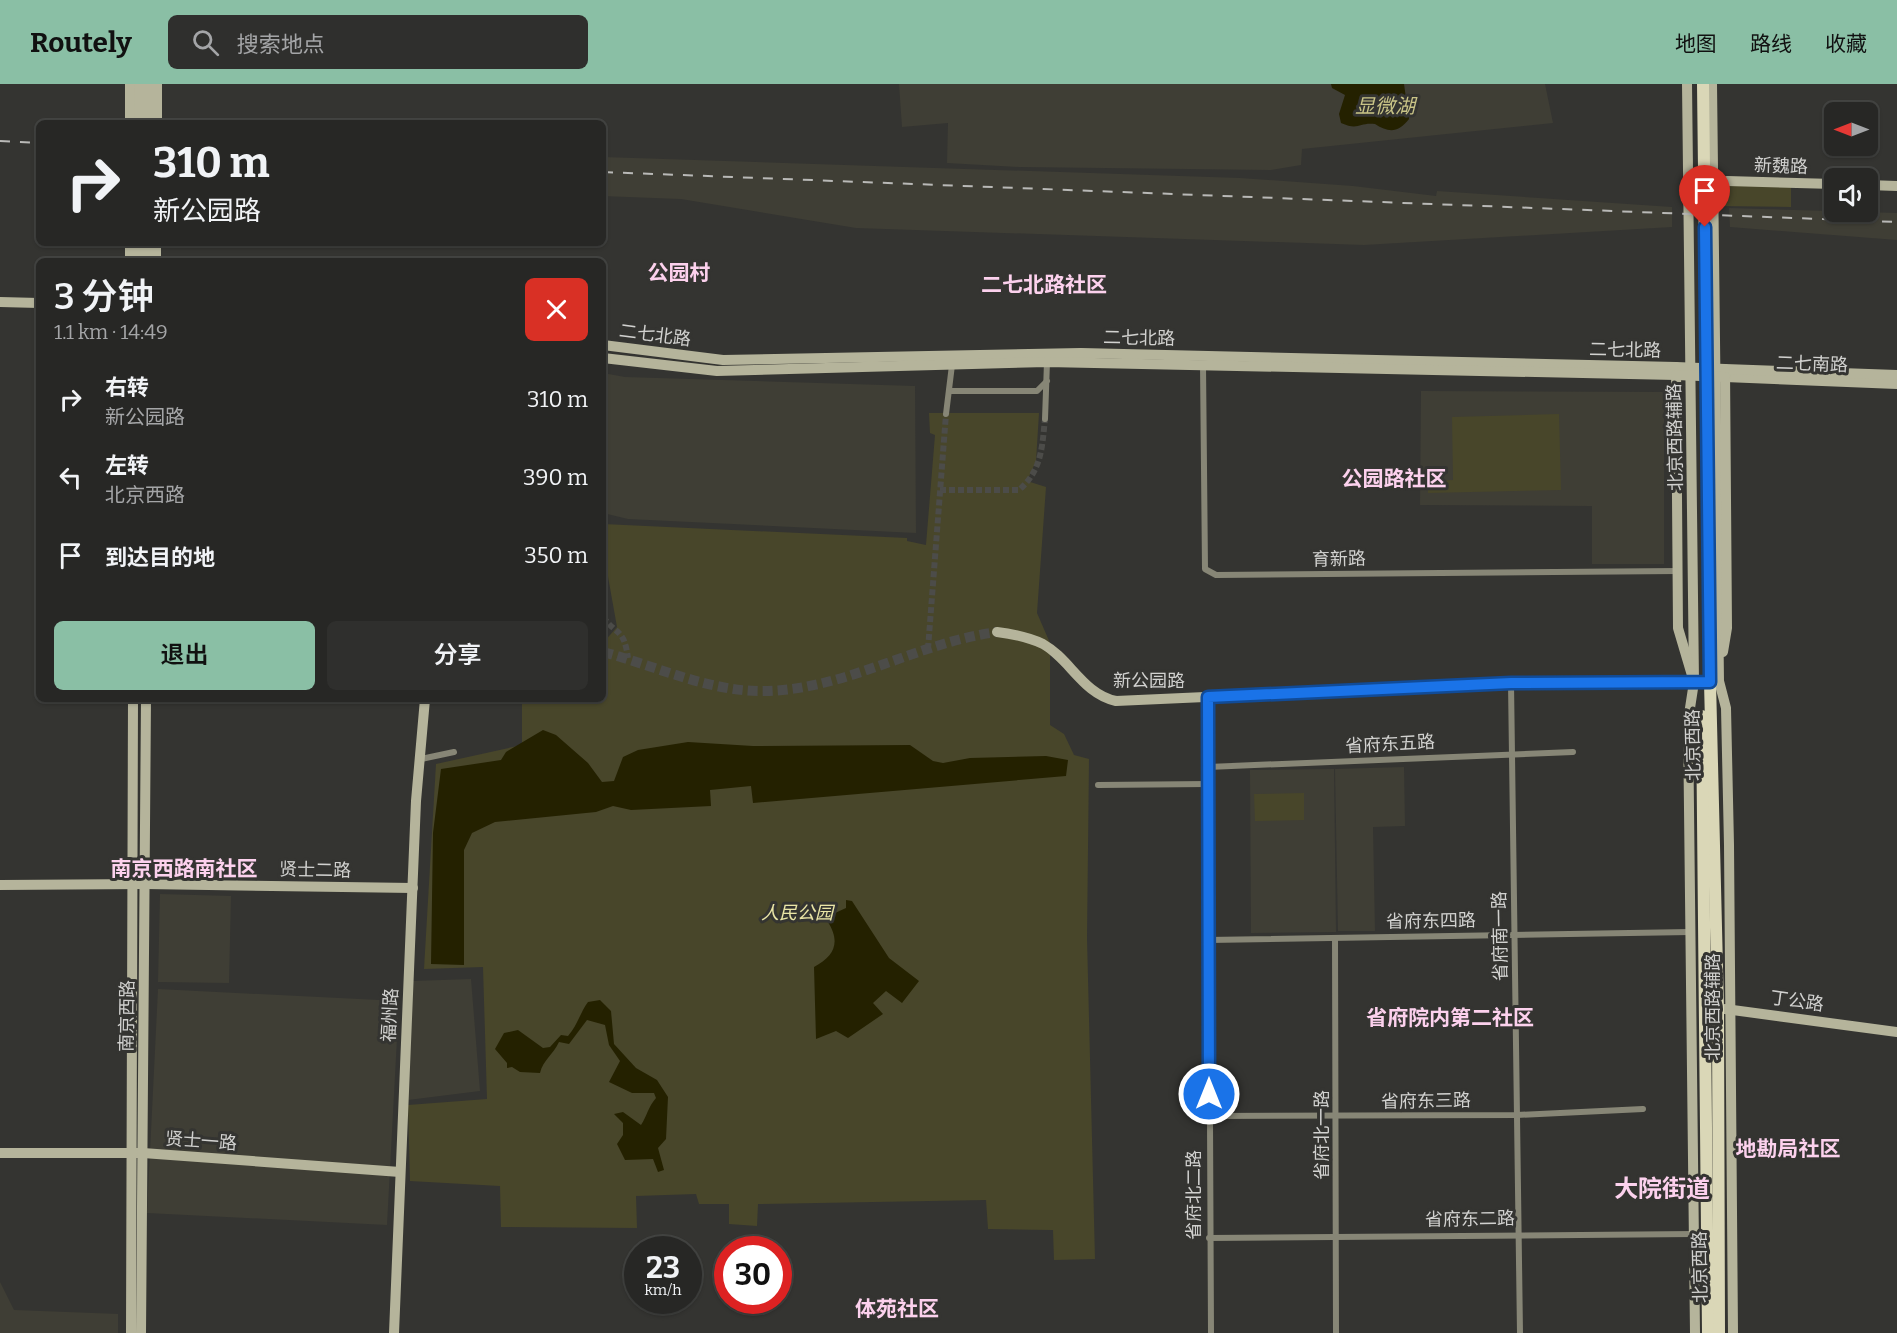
<!DOCTYPE html>
<html lang="zh">
<meta charset="utf-8">
<style>
body{margin:0;font-family:Bitter,"Noto Sans SC",serif;background:#2f2f2d;color:#f1f3f6;height:100vh;display:flex;flex-direction:column;font-size:22px;white-space:nowrap}
*{box-sizing:border-box;margin:0}
p{font-size:20px;color:#a4a5a7}
.icon{flex:none;width:33px;height:33px;fill:none;stroke:currentColor;stroke-width:2;stroke-linecap:round;stroke-linejoin:round}
.map{position:relative;flex:1;overflow:hidden}
.drawer{position:absolute;left:36px;top:174px;width:570px;height:444px;display:flex;flex-direction:column;background:#272725;border-radius:9px;box-shadow:0 2px 4px #0004,0 0 0 2px #434442}
.drawer>*{flex:none}
.guide{position:absolute;left:36px;top:36px;width:570px;height:126px;border-radius:9px;box-shadow:0 2px 4px #0004,0 0 0 2px #434442;background:#272725;color:#f1f3f6;overflow:hidden}
.needle{width:39px;rotate:270deg}
.controls{position:absolute;left:1824px;top:18px;display:grid;gap:12px}
.controls a{display:grid;place-items:center;width:54px;height:54px;border-radius:9px;background:#272725;box-shadow:0 2px 4px #0004,0 0 0 2px #434442;font-size:30px}
.speed{position:absolute;left:624px;top:1152px;display:flex;gap:12px;font-size:30px;font-weight:700;text-align:center}
.speed>*{display:grid;place-content:center;width:78px;height:78px;border-radius:50%;background:#272725;box-shadow:0 2px 4px #0004,0 0 0 2px #434442;line-height:1}
.speed small{font-size:15px;font-weight:400}
.speed .limit{border:9px solid #d22;background:#fff;color:#111}
.pin{position:absolute;display:grid;place-items:center;width:51px;height:51px;color:#fff;margin:-62px -26px;border-radius:50% 50% 50% 0;rotate:-45deg;box-shadow:0 0 6px #0007}
.pin .icon{rotate:45deg}
.me{position:absolute;width:66px;margin:-33px;rotate:0deg;stroke-linejoin:round;filter:drop-shadow(0 0 4px #0008)}
.turn{display:flex;align-items:center;gap:21px;height:126px;padding:0 18px;font-size:27px}
.turn .icon{width:78px;height:78px;stroke-width:2.5}
.turn b{display:block;font-size:42px;line-height:51px}
.round{display:grid;place-items:center;flex:none;width:63px;height:63px;border-radius:9px;background:#2f2f2d}
.head{display:flex;align-items:center;justify-content:space-between;height:102px;padding:0 18px}
h1{font-size:36px;font-weight:600;line-height:45px}
.action{display:flex;gap:12px;margin-top:auto;padding:12px 18px}
.action a{flex:1;height:69px;border-radius:9px;background:#8abfa5;color:#111;font-size:24px;font-weight:600;line-height:69px;text-align:center}
.action a+a{background:#2f2f2d;color:#f1f3f6}
ul{padding:0;list-style:none}
li{display:flex;align-items:center;gap:18px;height:78px;padding:0 18px}
li div{flex:1}
li b{display:block;font-size:22px}
li em{font-style:normal}
header{display:flex;align-items:center;gap:36px;box-sizing:border-box;height:84px;padding:0 30px;background:#8abfa5;color:#111}
header strong{font-size:28px}
nav{display:flex;gap:33px;margin-inline-start:auto;font-size:21px}
.search{width:420px;height:54px;background:#2f2f2d;display:flex;align-items:center;gap:15px;box-sizing:border-box;padding:0 21px;border-radius:9px;color:#a4a5a7;font-size:22px}
.map>svg:first-child{display:block}
.built{fill:#3f3e35}
.green{fill:#48462a}
.water{fill:#242100}
.lines{fill:none;stroke-linecap:round;stroke-linejoin:round}
.street-tunnel{stroke:#4c4c49;stroke-width:6;stroke-dasharray:6 3;stroke-linecap:butt}
.secondary-tunnel{stroke:#4c4c49;stroke-width:10;stroke-dasharray:10 5;stroke-linecap:butt}
.street{stroke:#878676;stroke-width:6}
.secondary{stroke:#b5b49b;stroke-width:10}
.primary{stroke:#dad7b7;stroke-width:12}
.rail{stroke:#b9b9b7;stroke-width:2;stroke-dasharray:10 10;stroke-linecap:butt}
.secondary-bridge{stroke:#b5b49b;stroke-width:10}
.route-casing{stroke:#114b97;stroke-width:15}
.route{stroke:#1a73e8;stroke-width:10}
.labels{text-anchor:middle;stroke-width:6;stroke-linejoin:round;paint-order:stroke}
.street-label{font-size:18px;fill:#d1d1cf;stroke:#343431}
.park-label{font-size:18px;font-style:italic;fill:#eae5a6;stroke:#343431}
.water-label{font-size:20px;font-style:italic;fill:#c9c487;stroke:#343431}
.quarter-label{font-size:21px;font-weight:bold;fill:#fcd1ed;stroke:#343431}
.district-label{font-size:24px;font-weight:bold;fill:#fcd1ed;stroke:#343431}
</style>
<header>
<strong>Routely</strong>
<div class="search"><svg class="icon" aria-label="search" viewBox="0 0 24 24"><circle cx="10" cy="10" r="6"/><path d="M15 15l6 6"/></svg>搜索地点</div>
<nav><a>地图</a><a>路线</a><a>收藏</a></nav>
</header>
<div class="map">
<svg width="1897" height="1249" viewBox="0 0 1897 1249">
<rect width="100%" height="100%" fill="#343431"/>
<g class="built">
<path d="M899,0H1545L1553,39L1302,65L1301,81L1271,86L1019,83L947,79L948,39L902,43Z"/>
<path d="M603,73L1240,94L1353,102L1436,112L1437,107L1672,123V143L1364,161L856,144L681,115L603,112Z"/>
<path d="M1729,124L1897,129V156L1730,143Z"/>
<path d="M603,289L625,293L915,302L916,449L628,435L603,429Z"/>
<path d="M1421,307L1664,308V480H1592V422L1420,421Z"/>
<path d="M1404,683L1405,742L1373,743L1375,847H1338L1335,685Z"/>
<path d="M1334,685L1336,848L1251,849L1250,686Z"/>
<path d="M160,810L231,812L229,899L158,898Z"/>
<path d="M471,895L480,1007L408,1016L413,897Z"/>
<path d="M158,905L399,917L387,1141L147,1129Z"/>
<path d="M0,1198L14,1226L118,1230V1249H0Z"/>
</g>
<g class="green">
<path d="M1718,101L1791,102V123L1717,122Z"/>
<path d="M929,329H1039L1036,377L1027,397L1046,403L1037,529L1050,559V641L1064,650L1074,671L1089,675L1087,854L1095,1175L1054,1176L1053,1146L988,1145L986,1116L758,1120L757,1142L729,1140V1120H699L696,1110L636,1112L637,1144L501,1143L500,1102L410,1097L408,1021L487,1015L483,883L424,885L436,680L522,661V615H603V559L617,543L607,487L603,485V440L907,454V457L926,461L935,351L930,349Z"/>
<path d="M1559,330L1561,406L1428,409V397L1453,396L1452,333Z"/>
<path d="M1304,709V736L1255,737L1254,710Z"/>
</g>
<g class="water">
<path d="M1331,0H1404L1409,35C1398,49 1389,49 1375,40C1359,38 1359,47 1341,39L1339,30L1345,11L1332,4Z"/>
<path d="M543,646L556,651L588,679L602,698L614,697L623,673L638,666L688,658L753,662L910,661L933,677L943,679L970,674L1046,672L1068,676L1066,692L753,719L751,702L710,706L711,722L631,726L613,722L596,728L495,738L472,749L464,766V881L431,880L433,749L441,685L501,676L506,668Z"/>
<path d="M846,816L852,817L889,874L919,897L902,919L886,907L873,919L883,930L848,954L836,947L816,955L814,883C834,872 841,859 828,838L835,829L846,824Z"/>
<path d="M600,916L611,927L614,960L636,984L657,996L668,1013L666,1055L658,1064L664,1086L658,1088L653,1075L625,1076L617,1060L623,1051V1039L614,1030L623,1028L641,1041C647,1032 648,1023 656,1014L654,1009H632L609,998L620,977L609,961L605,941L587,936L569,960L559,958C553,971 543,976 540,989L520,988L512,983L507,984V979L495,965L504,949L518,946L543,964L550,963L561,951L568,952C577,942 580,929 588,918Z"/>
</g>
<g class="lines">
<g class="street-tunnel">
<path d="M940,406H1019C1042,386 1042,363 1045,335"/>
<path d="M603,533C617,552 624,544 628,574"/>
<path d="M928,565L946,330"/>
</g>
<path class="secondary-tunnel" d="M603,568C656,582 712,609 767,607C847,605 919,558 997,548"/>
<g class="street">
<path d="M1203,281L1205,485L1216,491L1678,487"/>
<path d="M949,307H1037L1047,297"/>
<path d="M946,330L952,281"/>
<path d="M1045,335L1047,278"/>
<path d="M1511,599L1520,1249"/>
<path d="M1208,613L1211,1249"/>
<path d="M421,675L454,668"/>
<path d="M1208,683L1573,668"/>
<path d="M1098,701L1208,700"/>
<path d="M1335,854L1336,1249"/>
<path d="M1208,856L1690,848"/>
<path d="M1209,1032L1517,1031L1643,1025"/>
<path d="M1209,1154L1694,1150"/>
</g>
<g class="secondary">
<path d="M1687,0L1694,598L1688,637L1695,1249"/>
<path d="M1712,0L1719,597L1726,624L1729,761L1733,1249"/>
<path d="M130,39V0"/>
<path d="M139,39L140,0"/>
<path d="M149,39V0"/>
<path d="M157,39V0"/>
<path d="M1727,97L1834,100"/>
<path d="M1868,101L1897,102"/>
<path d="M130,177V159"/>
<path d="M138,177V159"/>
<path d="M148,177V159"/>
<path d="M156,177V159"/>
<path d="M0,218L39,219"/>
<path d="M603,261L723,276L1081,269L1676,283L1678,544L1694,598"/>
<path d="M603,274L717,287L1047,278L1676,291"/>
<path d="M1725,293L1897,300"/>
<path d="M997,548C1013,550 1028,553 1043,560C1070,575 1083,610 1116,617L1511,599L1718,597"/>
<path d="M1723,568L1727,544L1725,285L1897,291"/>
<path d="M0,801L145,800L413,804"/>
<path d="M1725,925L1897,948"/>
<path d="M0,1069H143L400,1088"/>
<path d="M131,1249L133,615"/>
<path d="M141,1249L146,615"/>
<path d="M394,1249L416,717L425,615"/>
</g>
<g class="primary">
<path d="M1703,0L1710,598L1718,925L1719,1249"/>
<path d="M1702,632L1708,1249"/>
</g>
<g class="rail">
<path d="M0,57L39,59"/>
<path d="M603,88L1897,138"/>
</g>
<g class="secondary-bridge">
<path d="M1676,283L1725,285"/>
<path d="M1676,291L1725,293"/>
</g>
</g>
<g class="lines">
<defs>
<path id="route" d="M1209,1010L1208,613L1511,599L1710,598L1705,143"/>
</defs>
<use href="#route" class="route-casing"/>
<use href="#route" class="route"/>
</g>
<g class="labels">
<g class="street-label">
<text transform="translate(1781 82) rotate(2)" y="6">新魏路</text>
<text transform="translate(655 251) rotate(7)" y="6">二七北路</text>
<text transform="translate(1139 254) rotate(1)" y="6">二七北路</text>
<text transform="translate(1625 266) rotate(1)" y="6">二七北路</text>
<text transform="translate(1812 280) rotate(2)" y="6">二七南路</text>
<text transform="translate(1675 353) rotate(-91)" y="6">北京西路辅路</text>
<text transform="translate(1339 475) rotate(-1)" y="6">育新路</text>
<text x="1149" y="603">新公园路</text>
<text transform="translate(1390 660) rotate(-3)" y="6">省府东五路</text>
<text transform="translate(1693 661) rotate(-91)" y="6">北京西路</text>
<text transform="translate(315 786) rotate(1)" y="6">贤士二路</text>
<text transform="translate(1431 837) rotate(-1)" y="6">省府东四路</text>
<text transform="translate(1500 852) rotate(-91)" y="6">省府南一路</text>
<text transform="translate(1797 917) rotate(8)" y="6">丁公路</text>
<text transform="translate(1713 923) rotate(-90)" y="6">北京西路辅路</text>
<text transform="translate(390 931) rotate(-87)" y="6">福州路</text>
<text transform="translate(127 932) rotate(-89)" y="6">南京西路</text>
<text transform="translate(1426 1017) rotate(-1)" y="6">省府东三路</text>
<text transform="translate(1322 1051) rotate(-90)" y="6">省府北一路</text>
<text transform="translate(201 1057) rotate(4)" y="6">贤士一路</text>
<text transform="translate(1194 1111) rotate(-90)" y="6">省府北二路</text>
<text transform="translate(1470 1135) rotate(-1)" y="6">省府东二路</text>
<text transform="translate(1700 1183) rotate(-91)" y="6">北京西路</text>
</g>
<g class="park-label">
<text x="797" y="835">人民公园</text>
</g>
<g class="water-label">
<text x="1385" y="29">显微湖</text>
</g>
<g class="quarter-label">
<text x="679" y="196">公园村</text>
<text x="1044" y="208">二七北路社区</text>
<text x="1394" y="402">公园路社区</text>
<text x="184" y="792">南京西路南社区</text>
<text x="1450" y="941">省府院内第二社区</text>
<text x="1788" y="1072">地勘局社区</text>
<text x="897" y="1232">体苑社区</text>
</g>
<g class="district-label">
<text x="1662" y="1113">大院街道</text>
</g>
</g>
</svg>
<div class="controls">
<a><svg class="needle" viewBox="-14 -14 28 28"><path d="M0-13l5 13h-10z" fill="#e53935"/><path d="M0 13l5-13h-10z" fill="#a4a5a7"/></svg></a>
<a><svg class="icon" aria-label="sound" viewBox="0 0 24 24"><path d="M4 9h4l5-4v14l-5-4H4zM17 9q2 3 0 6"/></svg></a>
</div>
<div class="speed"><div>23<small>km/h</small></div><div class="limit">30</div></div>
<div class="pin" style="left:1705px;top:143px;background:#d93025"><svg class="icon" aria-label="arrive" viewBox="0 0 24 24"><path d="M6 21V4h12l-3 4 3 4H6"/></svg></div>
<svg class="me" style="left:1209px;top:1010px" viewBox="-20 -20 40 40"><circle r="17" fill="#1a73e8" stroke="#fff" stroke-width="3"/><path d="M0-11L8 9 0 5-8 9z" fill="#fff"/></svg>
<div class="guide">
<div class="turn"><svg class="icon" aria-label="right" viewBox="0 0 24 24"><path d="M7 20v-9h11M14 6l5 5-5 5"/></svg><div><b>310 m</b>新公园路</div></div>
</div>
<section class="drawer">
<div class="head"><div><h1>3 分钟</h1><p>1.1 km · 14:49</p></div><a class="round" style="background:#d93025;color:#fff"><svg class="icon" aria-label="close" viewBox="0 0 24 24"><path d="M6 6l12 12M18 6L6 18"/></svg></a></div>
<ul>
<li><svg class="icon" aria-label="right" viewBox="0 0 24 24"><path d="M7 20v-9h11M14 6l5 5-5 5"/></svg><div><b>右转</b><p>新公园路</p></div><em>310 m</em></li>
<li><svg class="icon" aria-label="left" viewBox="0 0 24 24"><path d="M17 20v-9H6M10 6l-5 5 5 5"/></svg><div><b>左转</b><p>北京西路</p></div><em>390 m</em></li>
<li><svg class="icon" aria-label="arrive" viewBox="0 0 24 24"><path d="M6 21V4h12l-3 4 3 4H6"/></svg><div><b>到达目的地</b></div><em>350 m</em></li>
</ul>
<div class="action"><a>退出</a><a>分享</a></div>
</section>
</div>
